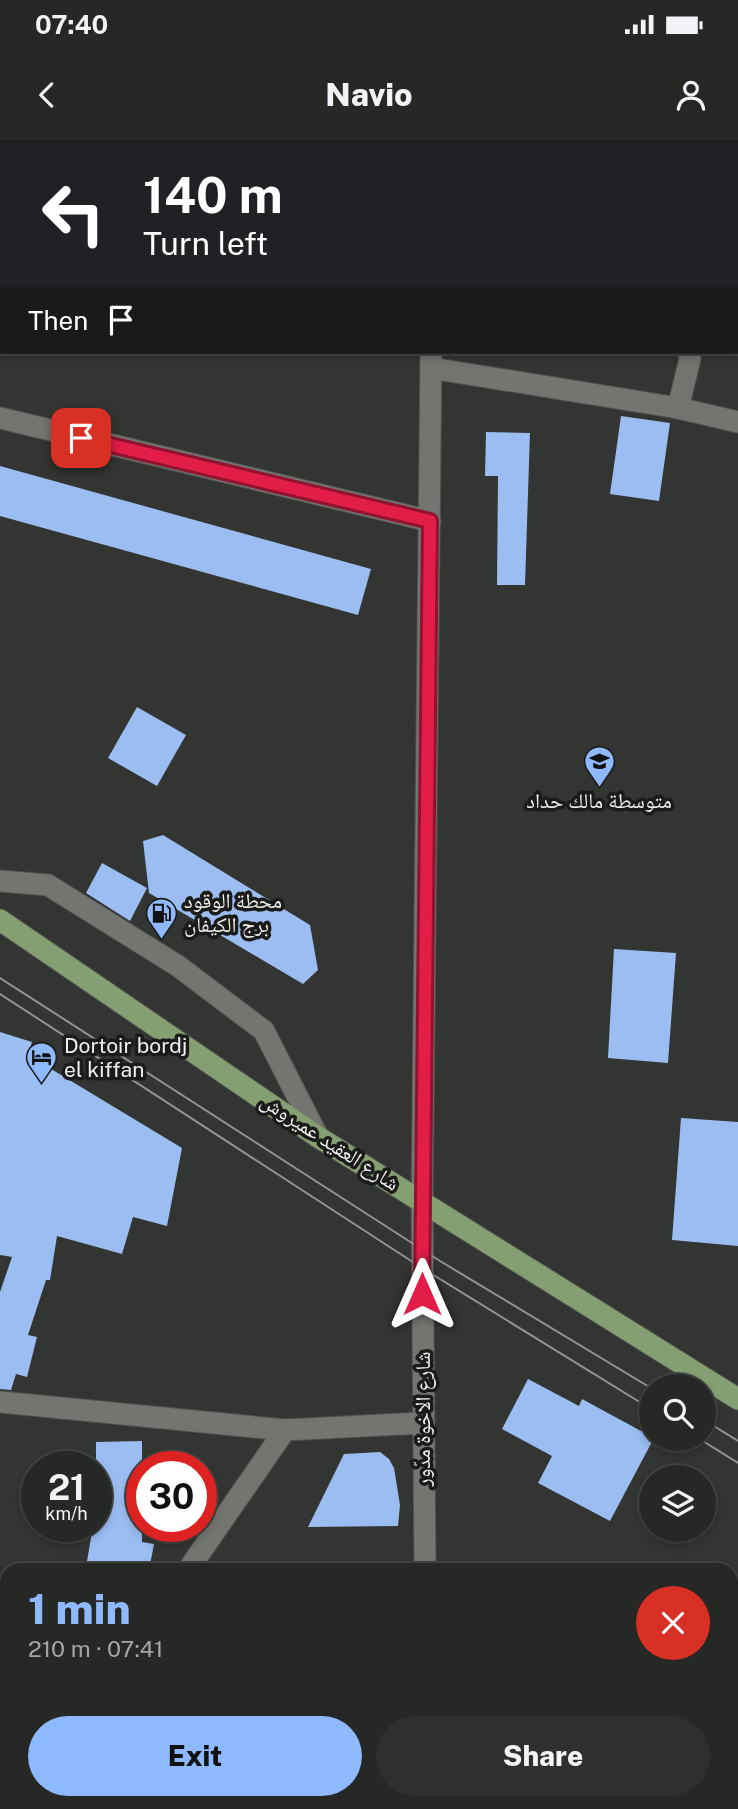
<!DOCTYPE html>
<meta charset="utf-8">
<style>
body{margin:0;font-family:"Public Sans","Noto Naskh Arabic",sans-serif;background:#2e302d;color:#f1f3f6;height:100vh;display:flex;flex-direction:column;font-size:26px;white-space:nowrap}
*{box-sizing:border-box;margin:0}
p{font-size:23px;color:#a4a6a7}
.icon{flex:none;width:38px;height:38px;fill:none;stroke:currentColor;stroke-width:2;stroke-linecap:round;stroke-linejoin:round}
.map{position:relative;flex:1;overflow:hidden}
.drawer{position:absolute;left:0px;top:1423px;width:738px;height:247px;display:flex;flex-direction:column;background:#262825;border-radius:21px 21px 0 0;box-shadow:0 4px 10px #0003,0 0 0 2px #424442}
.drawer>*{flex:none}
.banner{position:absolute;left:0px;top:0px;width:738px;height:214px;box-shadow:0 4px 10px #0003,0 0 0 2px #424442;background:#202124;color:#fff;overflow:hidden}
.tools{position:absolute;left:639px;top:1234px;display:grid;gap:14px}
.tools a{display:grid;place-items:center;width:77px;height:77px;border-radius:50%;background:#262825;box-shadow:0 4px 10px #0003,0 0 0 2px #424442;font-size:35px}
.speed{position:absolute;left:21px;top:1311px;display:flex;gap:14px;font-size:35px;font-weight:700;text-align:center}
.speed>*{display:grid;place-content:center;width:91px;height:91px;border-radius:50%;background:#262825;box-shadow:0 4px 10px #0003,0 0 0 2px #424442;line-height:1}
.speed small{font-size:18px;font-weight:400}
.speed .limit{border:10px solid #d22;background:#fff;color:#111}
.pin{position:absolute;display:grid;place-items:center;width:60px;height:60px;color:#fff;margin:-30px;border-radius:14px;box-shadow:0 4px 10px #0006}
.me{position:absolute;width:77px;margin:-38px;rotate:0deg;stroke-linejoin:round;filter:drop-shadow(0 0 5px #0008)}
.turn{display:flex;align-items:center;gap:24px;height:147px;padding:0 28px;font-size:32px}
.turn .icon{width:91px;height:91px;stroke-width:2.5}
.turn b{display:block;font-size:49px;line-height:60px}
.then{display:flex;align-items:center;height:66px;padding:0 28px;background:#0003;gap:14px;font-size:26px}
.round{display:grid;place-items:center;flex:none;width:74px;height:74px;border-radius:37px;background:#2e302d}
.headline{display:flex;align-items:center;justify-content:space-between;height:119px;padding:0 28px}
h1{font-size:42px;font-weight:800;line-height:52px;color:#8eb9fd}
.button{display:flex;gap:14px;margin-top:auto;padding:14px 28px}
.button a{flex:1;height:80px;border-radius:42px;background:#8eb9fd;color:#111;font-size:28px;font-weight:800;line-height:80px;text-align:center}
.button a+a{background:#2e302d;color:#f1f3f6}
.status{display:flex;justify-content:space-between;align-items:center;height:49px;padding:0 35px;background:#262825;direction:ltr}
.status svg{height:19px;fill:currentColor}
header{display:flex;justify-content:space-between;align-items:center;height:91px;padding:0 28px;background:#262825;font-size:32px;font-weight:800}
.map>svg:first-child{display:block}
.building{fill:#9bbdf2}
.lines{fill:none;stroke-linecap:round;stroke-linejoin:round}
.minor-casing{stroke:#515350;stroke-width:23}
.major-casing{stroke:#515350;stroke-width:23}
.minor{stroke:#727570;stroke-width:21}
.major{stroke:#849f71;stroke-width:21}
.tram{stroke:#929491;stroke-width:2}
.route-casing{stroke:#92132f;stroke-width:18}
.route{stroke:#e11d48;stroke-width:12}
.labels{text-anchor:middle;stroke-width:7;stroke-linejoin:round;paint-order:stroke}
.poi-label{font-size:21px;fill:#eef0ed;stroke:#1b1c1a;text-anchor:start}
.street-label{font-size:21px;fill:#eef0ed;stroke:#1b1c1a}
</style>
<div class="status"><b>07:40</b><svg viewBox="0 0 49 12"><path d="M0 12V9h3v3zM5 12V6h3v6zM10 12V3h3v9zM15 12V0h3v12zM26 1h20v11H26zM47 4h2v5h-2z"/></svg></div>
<header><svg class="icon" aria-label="back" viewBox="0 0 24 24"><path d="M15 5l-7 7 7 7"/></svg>Navio<svg class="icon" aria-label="person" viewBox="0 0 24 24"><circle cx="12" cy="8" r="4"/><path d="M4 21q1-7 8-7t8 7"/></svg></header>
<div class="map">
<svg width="738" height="1669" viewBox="0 0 738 1669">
<rect width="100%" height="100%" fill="#323531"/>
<g class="building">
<path d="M621,276L670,283L659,361L610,354Z"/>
<path d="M486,292L530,293L525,445H497L498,336H485Z"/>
<path d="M0,326L371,429L358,475L0,376Z"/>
<path d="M137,567L186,595L157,646L108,618Z"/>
<path d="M163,695L310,785L318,830L303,844L149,753L143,701Z"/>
<path d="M102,723L147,748L130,781L86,753Z"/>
<path d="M614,809L676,813L668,923L608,918Z"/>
<path d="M0,892L32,902L28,915L182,1008L167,1086L133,1077L122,1114L57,1096L50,1140H46L28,1195L37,1197L27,1237L16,1234L11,1250L0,1249V1152L12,1117L0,1115Z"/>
<path d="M681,978L738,982V1106L672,1100Z"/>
<path d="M528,1239L579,1266L582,1259L654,1298L610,1381L538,1343L552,1316L502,1289Z"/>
<path d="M142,1301V1402L154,1404L149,1430H133L87,1421L93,1386H96V1302Z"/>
<path d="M380,1312L389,1319L394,1328L400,1365L398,1386L308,1387L344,1314Z"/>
</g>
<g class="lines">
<defs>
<g id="minor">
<path d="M432,2V0"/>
<path d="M431,228L678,268L738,282"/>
<path d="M678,268L690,219L689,212"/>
<path d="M0,278L430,381"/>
<path d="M0,741L48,745L178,826L264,891L318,997"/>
<path d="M0,1262L285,1290"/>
<path d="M188,1430L285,1290L422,1283"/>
<path d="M425,1430L422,1062L431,212"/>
<path d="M732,1528L738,1529"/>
<path d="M0,1561H7"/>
<path d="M102,1662L103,1669"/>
<path d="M428,1662V1669"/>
</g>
<path id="major" d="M0,780L318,997L738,1259"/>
</defs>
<use href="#minor" class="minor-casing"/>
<use href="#major" class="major-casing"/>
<use href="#minor" class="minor"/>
<use href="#major" class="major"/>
<g class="tram">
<path d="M0,838L440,1121L651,1248"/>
<path d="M0,854L422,1128L651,1269"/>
<path d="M704,1280L738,1301"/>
<path d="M698,1298L738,1323"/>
</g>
</g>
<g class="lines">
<defs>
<path id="route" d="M81,298L430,381L422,1154"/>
</defs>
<use href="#route" class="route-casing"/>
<use href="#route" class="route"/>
</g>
<defs>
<symbol id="school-pin" viewBox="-11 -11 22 30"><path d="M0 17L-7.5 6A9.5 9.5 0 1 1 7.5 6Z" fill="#8eb9fd" stroke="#1b1c1a"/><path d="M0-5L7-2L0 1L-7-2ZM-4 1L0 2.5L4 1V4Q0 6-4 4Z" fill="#111"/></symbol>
<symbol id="fuel-pin" viewBox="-11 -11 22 30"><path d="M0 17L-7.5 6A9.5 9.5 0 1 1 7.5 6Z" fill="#8eb9fd" stroke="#1b1c1a"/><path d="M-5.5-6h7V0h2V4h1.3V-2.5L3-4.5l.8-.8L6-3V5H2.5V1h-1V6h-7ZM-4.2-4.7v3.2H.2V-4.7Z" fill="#111"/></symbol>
<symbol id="hotel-pin" viewBox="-11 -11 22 30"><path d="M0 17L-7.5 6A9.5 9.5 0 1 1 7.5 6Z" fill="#8eb9fd" stroke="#1b1c1a"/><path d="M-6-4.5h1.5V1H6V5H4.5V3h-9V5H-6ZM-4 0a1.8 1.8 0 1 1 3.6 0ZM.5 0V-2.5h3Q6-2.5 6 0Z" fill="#111"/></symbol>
</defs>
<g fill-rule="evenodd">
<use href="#school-pin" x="582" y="604" width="35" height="47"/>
<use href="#fuel-pin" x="144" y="756" width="35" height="47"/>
<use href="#hotel-pin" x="24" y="900" width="35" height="47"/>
</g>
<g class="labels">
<g class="poi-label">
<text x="599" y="668" text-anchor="middle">متوسطة مالك حداد</text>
<text x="184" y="768">محطة الوقود<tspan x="184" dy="24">برج الكيفان</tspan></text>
<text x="64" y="913">Dortoir bordj<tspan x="64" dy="24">el kiffan</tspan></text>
</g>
<g class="street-label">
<text transform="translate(330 1002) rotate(33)" y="7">شارع العقيد عميروش</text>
<text transform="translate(423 1279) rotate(-90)" y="7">شارع الاخوة مدّور</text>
</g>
</g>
</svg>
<div class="tools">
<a><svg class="icon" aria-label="search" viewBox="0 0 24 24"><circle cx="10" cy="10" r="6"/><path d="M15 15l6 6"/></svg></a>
<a><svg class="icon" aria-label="layers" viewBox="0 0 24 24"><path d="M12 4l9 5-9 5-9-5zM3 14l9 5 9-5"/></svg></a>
</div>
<div class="speed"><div>21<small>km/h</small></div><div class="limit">30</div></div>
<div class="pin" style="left:81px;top:298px;background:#d93025"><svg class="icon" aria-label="arrive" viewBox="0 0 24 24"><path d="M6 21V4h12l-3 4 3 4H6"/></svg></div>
<svg class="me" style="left:422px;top:1154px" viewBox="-20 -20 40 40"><path d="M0-17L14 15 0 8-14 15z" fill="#e11d48" stroke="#fff" stroke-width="4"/></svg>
<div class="banner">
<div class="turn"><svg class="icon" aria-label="left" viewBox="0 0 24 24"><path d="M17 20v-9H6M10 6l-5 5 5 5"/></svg><div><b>140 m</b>Turn left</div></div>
<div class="then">Then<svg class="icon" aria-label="arrive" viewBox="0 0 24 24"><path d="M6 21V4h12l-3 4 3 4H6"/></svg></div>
</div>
<section class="drawer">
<div class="headline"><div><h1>1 min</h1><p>210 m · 07:41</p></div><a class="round" style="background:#d93025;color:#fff"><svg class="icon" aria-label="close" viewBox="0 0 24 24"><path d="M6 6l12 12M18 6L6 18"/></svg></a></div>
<div class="button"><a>Exit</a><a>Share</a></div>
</section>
</div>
